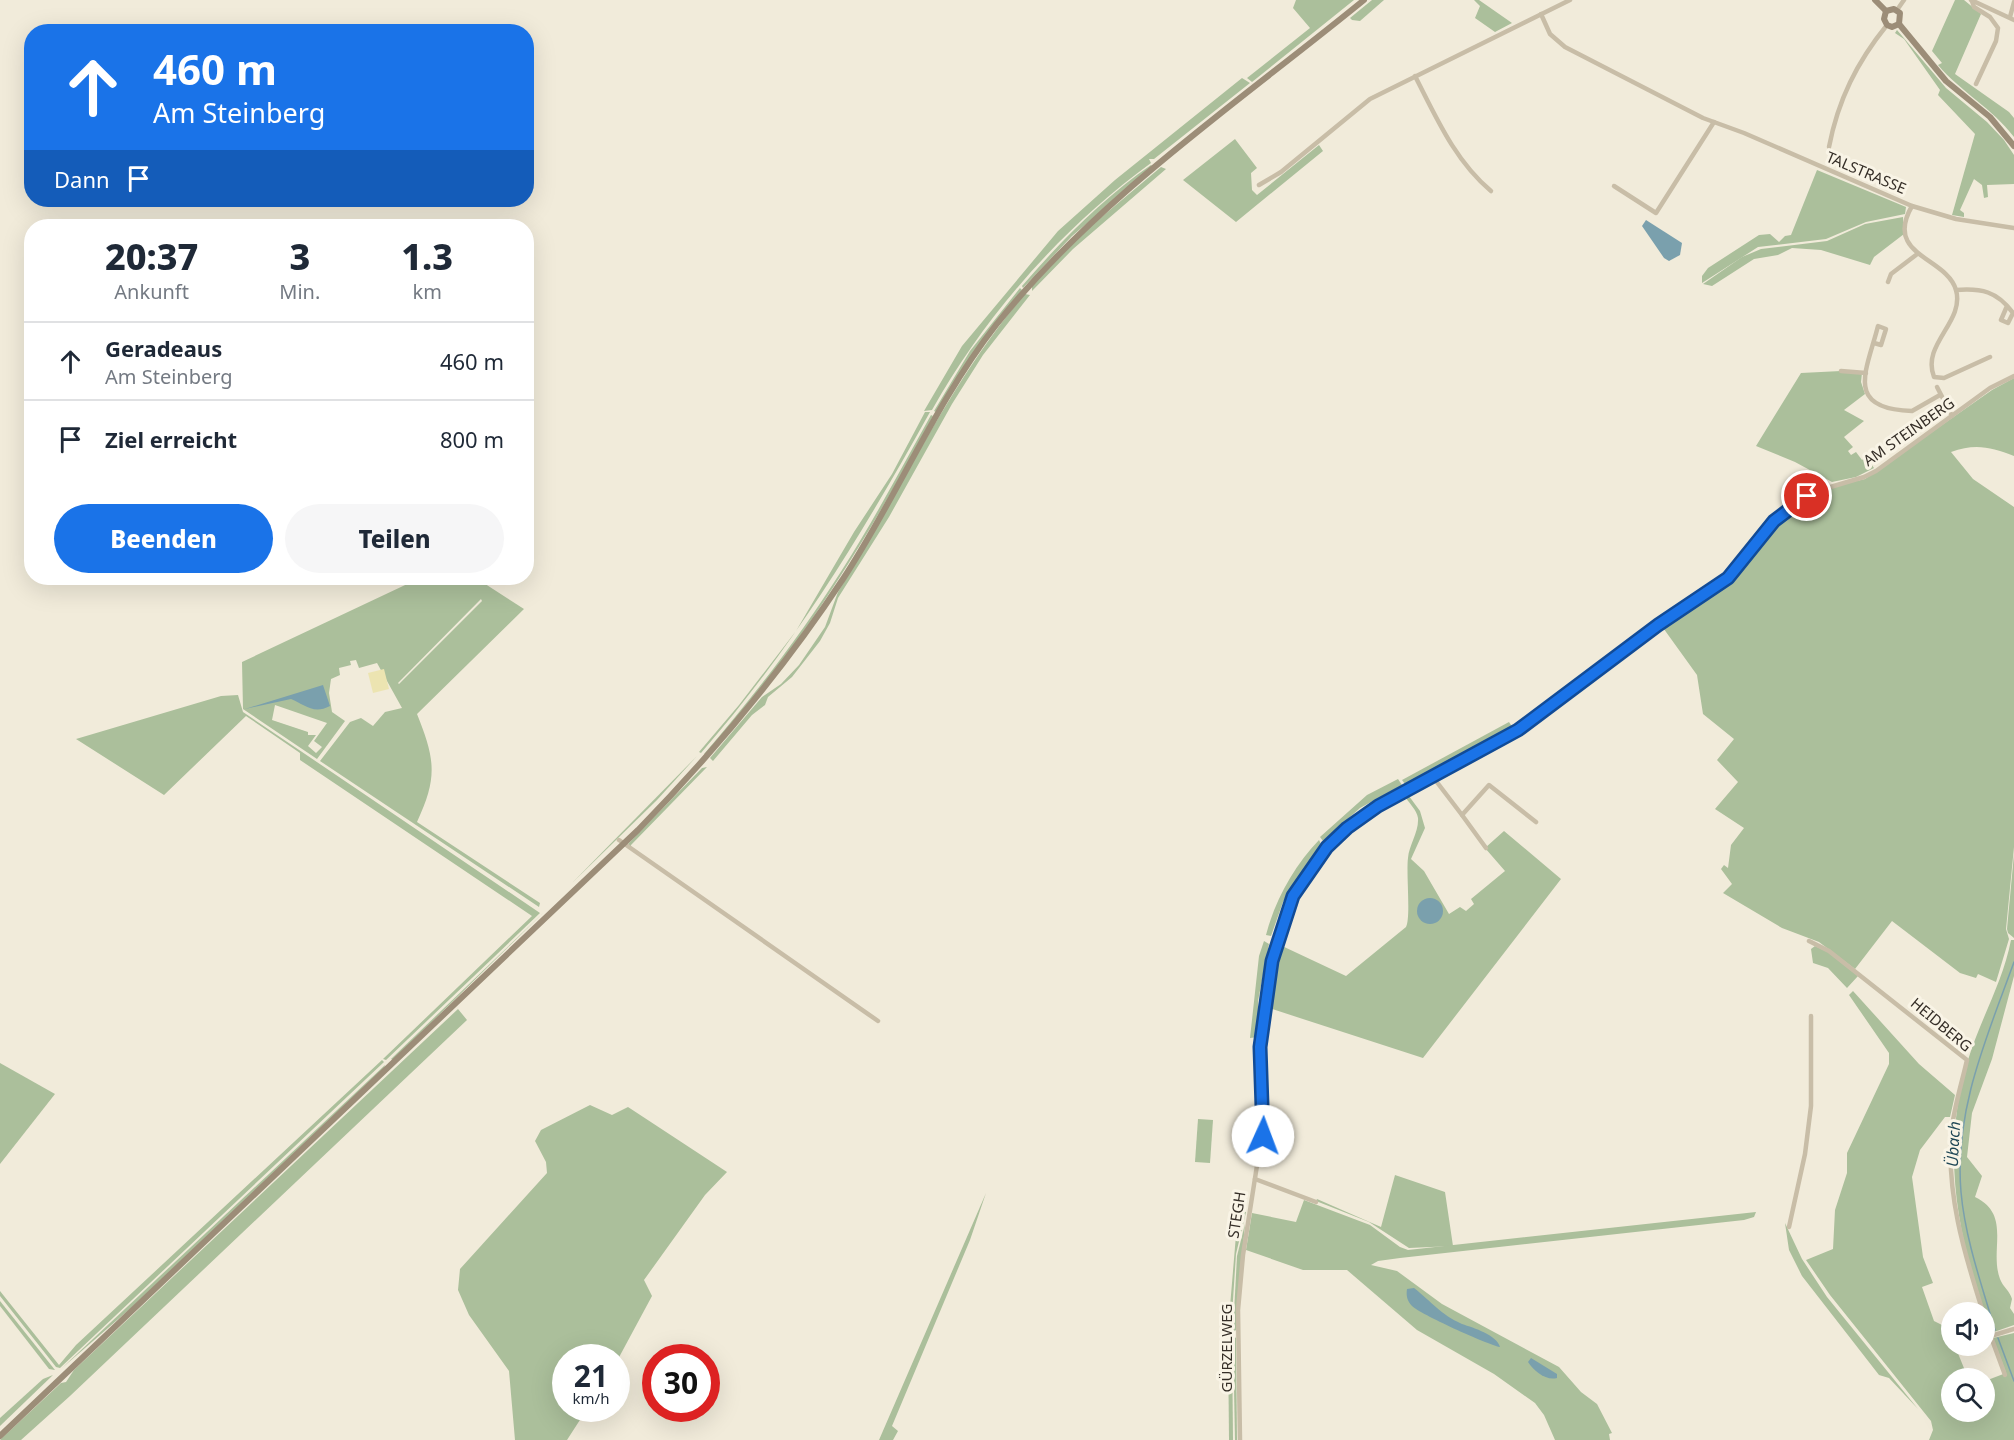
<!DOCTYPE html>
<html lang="de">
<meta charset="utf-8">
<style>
body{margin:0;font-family:"Noto Sans",sans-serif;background:#f6f6f7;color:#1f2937;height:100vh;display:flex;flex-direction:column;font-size:22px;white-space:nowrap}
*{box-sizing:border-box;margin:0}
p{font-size:20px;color:#747a83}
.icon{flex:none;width:33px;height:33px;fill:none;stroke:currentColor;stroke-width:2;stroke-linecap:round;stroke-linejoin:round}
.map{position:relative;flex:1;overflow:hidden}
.sheet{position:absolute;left:24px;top:219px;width:510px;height:366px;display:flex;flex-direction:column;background:#fff;border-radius:24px;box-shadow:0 6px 24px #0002}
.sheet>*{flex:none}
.banner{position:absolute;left:24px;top:24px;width:510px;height:183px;border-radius:24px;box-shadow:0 6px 24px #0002;background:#1a73e8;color:#fff;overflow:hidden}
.controls{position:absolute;left:1941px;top:1302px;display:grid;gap:12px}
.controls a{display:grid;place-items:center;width:54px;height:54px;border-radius:50%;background:#fff;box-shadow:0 6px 24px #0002;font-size:30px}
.speed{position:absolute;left:552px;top:1344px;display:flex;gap:12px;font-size:30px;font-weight:700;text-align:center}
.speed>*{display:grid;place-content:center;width:78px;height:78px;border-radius:50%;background:#fff;box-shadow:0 6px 24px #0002;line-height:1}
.speed small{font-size:15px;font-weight:400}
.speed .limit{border:9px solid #d22;background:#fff;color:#111}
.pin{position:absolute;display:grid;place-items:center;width:51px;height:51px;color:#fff;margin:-26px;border:3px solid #fff;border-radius:50%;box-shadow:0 2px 6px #0007}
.me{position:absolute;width:66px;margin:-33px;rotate:2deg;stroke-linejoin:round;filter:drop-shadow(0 0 4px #0008)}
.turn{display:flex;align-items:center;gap:21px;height:126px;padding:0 30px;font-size:27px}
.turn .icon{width:78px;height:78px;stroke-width:2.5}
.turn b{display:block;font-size:42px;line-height:51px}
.then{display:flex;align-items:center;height:57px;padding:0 30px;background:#0003;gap:12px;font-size:22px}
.eta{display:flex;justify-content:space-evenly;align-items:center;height:102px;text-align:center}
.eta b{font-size:36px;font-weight:800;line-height:42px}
.action{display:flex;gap:12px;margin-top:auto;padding:12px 30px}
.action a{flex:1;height:69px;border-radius:36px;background:#1a73e8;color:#fff;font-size:24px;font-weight:800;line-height:69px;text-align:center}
.action a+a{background:#f6f6f7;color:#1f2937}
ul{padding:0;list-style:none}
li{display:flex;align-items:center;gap:18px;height:78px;padding:0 30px;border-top:2px solid #e0e1e3}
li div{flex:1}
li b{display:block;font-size:22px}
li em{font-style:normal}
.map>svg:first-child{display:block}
.green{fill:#abbf9b;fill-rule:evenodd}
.sand{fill:#ece4b1}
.water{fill:#7aa0ad}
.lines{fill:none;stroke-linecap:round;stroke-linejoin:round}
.stream{stroke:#7aa0ad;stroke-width:1.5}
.minor{stroke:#c8bda7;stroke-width:4.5}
.secondary{stroke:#9c8d78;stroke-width:6}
.route-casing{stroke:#114b97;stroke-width:15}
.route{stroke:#1a73e8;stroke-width:10}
.labels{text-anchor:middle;stroke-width:6;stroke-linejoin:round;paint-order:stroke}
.street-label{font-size:15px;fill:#352e27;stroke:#f9f4e6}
.water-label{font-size:16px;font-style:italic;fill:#1e4655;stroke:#f9f4e6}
</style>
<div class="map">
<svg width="2014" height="1440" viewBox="0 0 2014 1440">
<rect width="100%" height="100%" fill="#f1ebda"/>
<g class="green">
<path d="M1296,0H1354L1252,82L1247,78L1310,28L1293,8Z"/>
<path d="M1372,0H1384L1360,21L1352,20L1350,18Z"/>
<path d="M1474,0H1479L1512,23L1495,32L1475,18L1480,6Z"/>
<path d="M1955,0H1964L1981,14L1955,74L2009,112L2014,118V137C1992,108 1961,92 1938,65L1942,63L1932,51Z"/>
<path d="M1897,30L1946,88L1987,122L2004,140L2014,155V184L1987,185L1988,197L1984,198L1982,185L1974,179L1960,210L1964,213V217L1952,215L1975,134L1938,95L1940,90L1904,39L1895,33Z"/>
<path d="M1242,78L1250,83L1154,159H1149L1151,163C1062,228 986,314 932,410L924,411L962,346L1058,231L1115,180Z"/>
<path d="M1235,139L1257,168L1251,173L1252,190L1257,195L1319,145L1323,151L1236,222L1183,180Z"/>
<path d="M1151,165L1153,167L1072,236L1023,288L1022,286C1060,242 1103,198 1151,165Z"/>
<path d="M1161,167L1166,169L1073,249L1032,291V286L1085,231Z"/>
<path d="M1817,170L1906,207L1905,214L1866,222L1826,239L1758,247L1702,283V276L1708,268L1759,235L1770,234L1779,242L1785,236L1791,235Z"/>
<path d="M1903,217L1904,234L1874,257L1870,265L1821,250L1792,248L1778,255L1754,259L1712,286L1703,284L1742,257L1761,249L1827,241L1865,224Z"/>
<path d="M1020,288L1022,290L990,329L936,412L934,411L970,351Z"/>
<path d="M1025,294L1030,295L983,355L952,404L889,517L838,598L830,623L820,641L792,677L768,697L765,705L752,715L713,761L710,758L762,697L781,684L799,665L825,627L838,592C900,493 948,384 1025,294Z"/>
<path d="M1841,371L1862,373L1861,382L1865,394L1844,410L1864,421L1844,437L1853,447L1848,451L1851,455L1856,452L1862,460L1866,457L1874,468L1856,477L1832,482L1795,462L1756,446L1801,373Z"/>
<path d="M2014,378V456C1991,447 1975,443 1951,452L1973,479L2014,507V847L2006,929L2009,939L1996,982L1978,974L1976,978L1960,973L1892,921L1855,969L1819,942L1782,928L1723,893L1732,884L1721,869L1724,865L1728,868L1731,845L1744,828L1715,809L1738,782L1717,760L1734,739L1703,714L1697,675L1661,625C1686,613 1726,585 1744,565C1761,546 1771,525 1792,508C1812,492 1840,485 1865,479L1992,390Z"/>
<path d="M925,412H930C861,536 794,646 701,753L699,752L739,705L796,631L854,532L892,474Z"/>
<path d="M931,415L933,416C889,499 841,581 785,657C761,690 734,721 708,753L704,754C754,696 801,635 842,570C874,520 902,467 931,415Z"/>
<path d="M420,578H476L524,609L417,714C435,759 438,777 417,822L540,903L539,907L320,761L350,722L361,718L373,726L385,712L402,708L377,663L359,668L356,660L350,661L351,665L339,668L340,675L331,679L329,693L332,712L345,721L317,759L243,709L242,662ZM481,599L482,601L399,684L398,683ZM275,705L327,723L314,741L322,747L316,753L308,746L316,735H308V732L272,720Z"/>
<path d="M238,695L243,712L540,913L386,1060L383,1059L532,916L300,760V753L246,716L164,795L76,739L221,696Z"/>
<path d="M1509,722L1513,728L1405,784L1402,780Z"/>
<path d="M697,756L657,800L571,884Z"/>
<path d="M707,767L631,845V847L628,844L702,768Z"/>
<path d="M1398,779L1402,785L1360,808L1323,841L1320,837L1367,795Z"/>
<path d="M1402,787L1403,789L1354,819L1327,844L1325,842L1361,810Z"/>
<path d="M1406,792L1420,811L1425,828L1411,859L1424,871L1449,914L1460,907L1466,911L1474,904L1471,899L1505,871L1485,848L1504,831L1561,879L1423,1058L1269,1008L1264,1046V1082C1260,1011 1278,897 1331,845C1354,824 1379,808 1406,792ZM1404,795C1408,802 1417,810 1418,818C1419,832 1409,845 1408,858C1406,874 1411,917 1406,927L1346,976L1280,945C1303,872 1338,833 1404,795Z"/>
<path d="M1319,840L1321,844L1283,902L1271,936L1266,935C1275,900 1294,866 1319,840Z"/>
<path d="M1323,845L1325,847L1287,907L1274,939L1286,901Z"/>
<path d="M2014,854V938L2008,933L2007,929Z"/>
<path d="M543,913L393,1060L391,1059Z"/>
<path d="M2011,940H2014V976L1992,1059L1972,1113L1967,1157L1982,1176L1975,1197C2012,1215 1989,1250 2000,1279C2003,1287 2010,1291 2012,1299L2010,1308L2014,1314V1325L1991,1333C1959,1242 1939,1156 1968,1060C1980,1020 2003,982 2011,940Z"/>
<path d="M1264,941L1269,944L1258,1001V1037L1250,1038L1259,956Z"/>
<path d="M1815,946L1828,952L1858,976L1847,988L1828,968L1813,963L1811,949Z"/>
<path d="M1853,991L1919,1064L1955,1095L1950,1117H1945L1920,1150L1912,1177L1923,1257L1933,1283L1922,1287L1934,1321L1942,1325L1949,1347L1955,1346L1968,1378H1952V1412H1984L1985,1381L2006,1373L1993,1338L2014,1333V1440H1929L1933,1430L1931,1421L1830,1295L1806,1260L1833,1249L1835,1210L1847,1173V1153L1889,1064V1053L1849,995Z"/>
<path d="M458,1009L467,1020L70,1396L21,1440H0L61,1383L66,1382L74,1370Z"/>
<path d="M382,1060L384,1062L60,1368L56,1367L0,1296V1291L59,1365L76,1345Z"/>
<path d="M0,1063L55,1094L0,1164Z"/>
<path d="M385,1065L384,1069L131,1308L62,1368Z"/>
<path d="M590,1105L612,1115L628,1107L727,1172L705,1195L644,1280L652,1296L617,1361L616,1358H566V1408L587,1409L567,1440H515L509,1371L469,1315L458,1290L460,1269L547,1173L546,1162L535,1141L541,1130Z"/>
<path d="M1198,1119L1213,1120L1210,1163L1195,1162Z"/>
<path d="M1395,1175L1445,1192L1453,1246L1409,1248L1369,1222L1316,1201L1317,1199L1381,1227Z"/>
<path d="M986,1193L970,1240L892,1426L898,1431L893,1440H879Z"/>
<path d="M1304,1200L1370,1225L1400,1247L1408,1250L1756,1212L1754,1217L1744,1220L1400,1258L1378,1261L1371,1265L1397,1271L1442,1304L1559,1367L1581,1392L1597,1404L1612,1433L1609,1434L1610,1440H1555L1544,1415L1535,1403L1494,1374L1417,1330L1347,1270H1303L1246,1250L1252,1213L1296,1222Z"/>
<path d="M1238,1211L1246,1212L1236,1254L1231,1330L1228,1331Z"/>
<path d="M1785,1223L1802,1259L1827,1297L1918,1409L1889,1378L1879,1375L1802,1276L1789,1250Z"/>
<path d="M1245,1224L1236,1330L1233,1332L1237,1256Z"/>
<path d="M0,1301L55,1370L49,1369L0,1306Z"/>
<path d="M1233,1336L1236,1338L1237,1440H1235Z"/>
<path d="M1228,1337H1232L1233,1440H1229Z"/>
<path d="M53,1375L0,1426V1418L43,1379Z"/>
</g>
<path class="sand" d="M384,669L389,689L373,693L368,673Z"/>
<g class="water">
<path d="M1646,220L1682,243L1680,255L1669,261L1664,258L1642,226Z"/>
<path d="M323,685L330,706C313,715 304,704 291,699L245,709Z"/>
<circle cx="1430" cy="911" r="13"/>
<path d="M1414,1288C1432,1302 1440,1314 1462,1324C1474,1328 1497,1335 1500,1347C1486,1344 1420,1314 1412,1306C1407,1301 1406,1295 1407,1289Z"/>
<path d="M1531,1358L1557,1374V1378C1546,1381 1534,1371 1528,1362Z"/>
</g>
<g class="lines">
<g class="stream">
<path d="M1995,1330C1982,1286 1965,1238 1961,1192C1954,1110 1987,1037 2014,962"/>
<path d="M1998,1338L2014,1381"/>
</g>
<g class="minor">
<path d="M1971,0L2014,20"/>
<path d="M1972,1L1974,7L1990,17L1998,28L1996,41L1976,84"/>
<path d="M1897,10L1904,0"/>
<path d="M1541,14L1550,34L1565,47L1703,118L1744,133L1912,206L1956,219L2014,228"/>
<path d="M2010,17L2014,2"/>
<path d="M1415,76C1436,117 1455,161 1491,191"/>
<path d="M1829,147C1838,100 1857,62 1887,25"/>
<path d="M1259,185L1281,172L1370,99L1570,0"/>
<path d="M1614,186L1656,213L1714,122"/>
<path d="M1912,206C1883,256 1947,257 1956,290C1965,322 1921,344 1934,377L1944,378L1990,357"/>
<path d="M1888,282L1891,274L1916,255"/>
<path d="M1956,290C1981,288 1997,291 2013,313L2008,323L2001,320L2007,306"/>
<path d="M1874,343L1881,345L1886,329L1878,326C1867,370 1843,409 1912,411L1940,395"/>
<path d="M1841,371L1866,373"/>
<path d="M1937,387L1952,416"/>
<path d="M1433,777L1462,815L1489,785L1536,822"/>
<path d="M1462,815L1486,848"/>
<path d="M619,840L878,1021"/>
<path d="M1809,941L1829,951L1967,1060C1962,1082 1955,1104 1952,1127C1945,1190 1964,1253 1983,1312"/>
<path d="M1255,1179L1316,1202"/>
<path d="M1789,1227L1805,1154L1811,1106V1016"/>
<path d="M1984,1318L2005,1375"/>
<path d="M1991,1336L2014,1329"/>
<path d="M1240,1440L1238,1310L1243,1255L1263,1127L1262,1028L1272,961L1281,928L1293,896L1303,881L1327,847L1362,817L1390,799L1518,730L1658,625L1728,578L1774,521L1798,501L1817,491L1864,477L1876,471L1990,388L2014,376"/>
</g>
<g class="secondary">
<path d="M1875,0L1886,11"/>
<path d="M1886,11L1884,19L1887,25L1892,27L1899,24"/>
<path d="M1886,11L1894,9L1900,13L1899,24"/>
<path d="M1899,24L1946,81L1990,117L2014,146"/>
<path d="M0,1436L638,830C714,752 783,670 843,579C897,497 935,403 996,325C1098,197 1238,103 1364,0"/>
</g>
</g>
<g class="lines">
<defs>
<path id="route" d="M1263,1136L1260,1047L1272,961L1293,896L1327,847L1347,828L1378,806L1518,730L1658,625L1728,578L1774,521L1807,496"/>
</defs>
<use href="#route" class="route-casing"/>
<use href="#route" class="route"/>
</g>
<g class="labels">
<g class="street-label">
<text transform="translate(1866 173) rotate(23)" y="5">TALSTRASSE</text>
<text transform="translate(1909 432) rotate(-35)" y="5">AM STEINBERG</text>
<text transform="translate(1941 1025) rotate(40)" y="5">HEIDBERG</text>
<text transform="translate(1237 1215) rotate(-81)" y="5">STEGH</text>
<text transform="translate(1227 1348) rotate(-90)" y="5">GÜRZELWEG</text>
</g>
<g class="water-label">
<text transform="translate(1953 1144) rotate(-87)" y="6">Übach</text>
</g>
</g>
</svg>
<div class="controls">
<a><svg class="icon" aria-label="sound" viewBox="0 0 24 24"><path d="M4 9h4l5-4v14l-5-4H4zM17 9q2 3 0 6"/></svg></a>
<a><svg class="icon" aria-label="search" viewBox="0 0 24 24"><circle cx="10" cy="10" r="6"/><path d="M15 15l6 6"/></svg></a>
</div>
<div class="speed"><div>21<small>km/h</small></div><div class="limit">30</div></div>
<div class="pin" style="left:1807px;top:496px;background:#d93025"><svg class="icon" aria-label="arrive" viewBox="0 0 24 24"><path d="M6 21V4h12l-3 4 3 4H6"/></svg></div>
<svg class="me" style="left:1263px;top:1136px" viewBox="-20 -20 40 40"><circle r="19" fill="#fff"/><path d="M0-13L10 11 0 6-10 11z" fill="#1a73e8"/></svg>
<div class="banner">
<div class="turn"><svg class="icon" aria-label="ahead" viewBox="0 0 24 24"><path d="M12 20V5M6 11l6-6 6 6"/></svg><div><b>460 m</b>Am Steinberg</div></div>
<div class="then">Dann<svg class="icon" aria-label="arrive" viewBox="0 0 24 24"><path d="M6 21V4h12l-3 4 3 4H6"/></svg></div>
</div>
<section class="sheet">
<div class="eta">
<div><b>20:37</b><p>Ankunft</p></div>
<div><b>3</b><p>Min.</p></div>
<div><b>1.3</b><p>km</p></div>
</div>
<ul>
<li><svg class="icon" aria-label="ahead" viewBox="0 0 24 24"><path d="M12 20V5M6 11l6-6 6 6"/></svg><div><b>Geradeaus</b><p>Am Steinberg</p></div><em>460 m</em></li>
<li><svg class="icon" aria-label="arrive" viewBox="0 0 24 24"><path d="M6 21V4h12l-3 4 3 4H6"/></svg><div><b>Ziel erreicht</b></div><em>800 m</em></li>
</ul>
<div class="action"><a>Beenden</a><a>Teilen</a></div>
</section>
</div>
